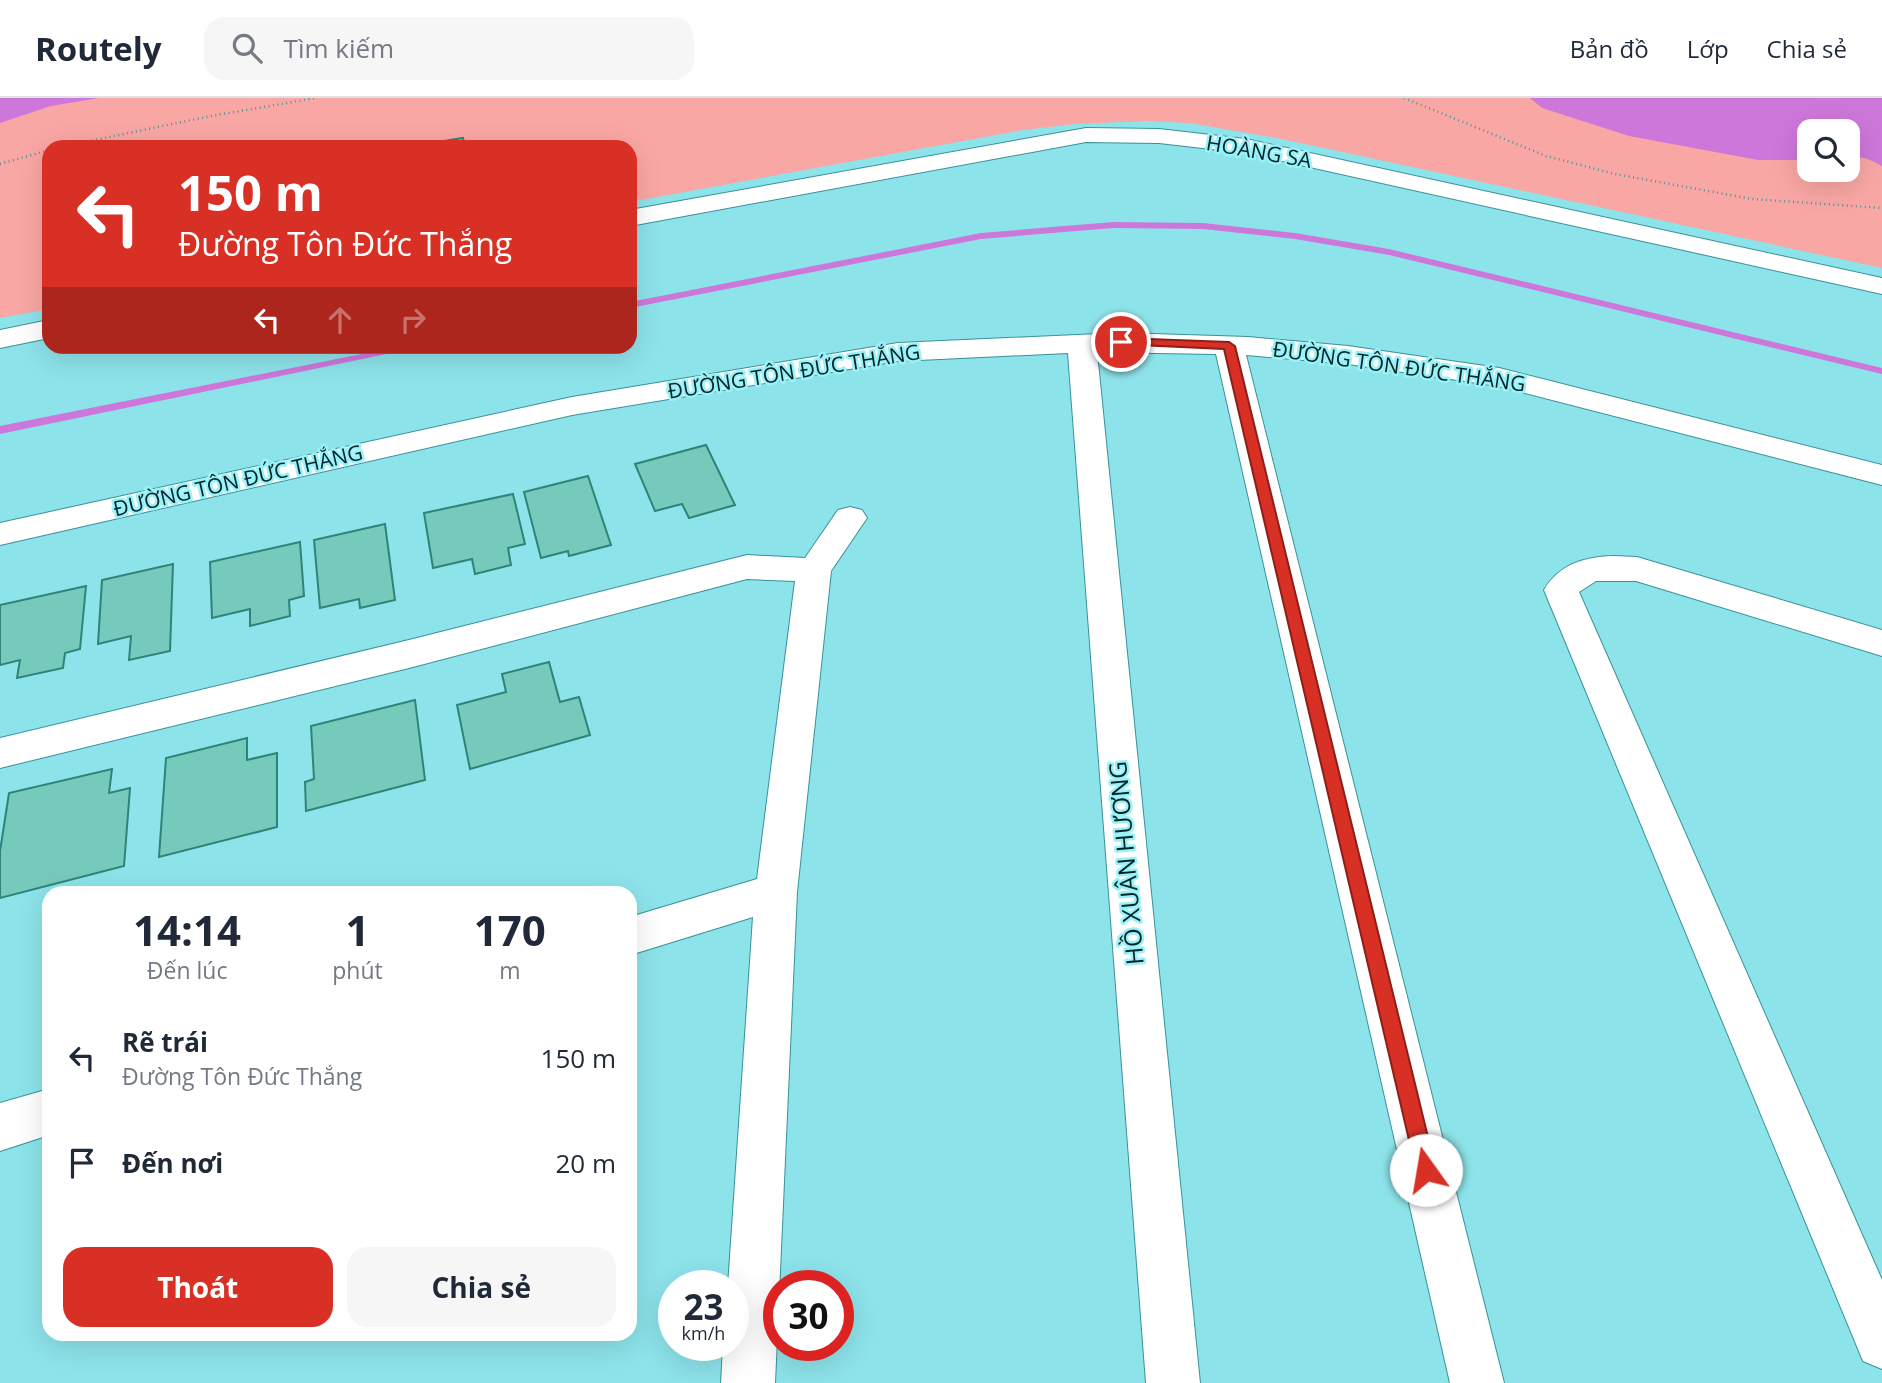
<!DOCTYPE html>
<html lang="vi">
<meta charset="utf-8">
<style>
body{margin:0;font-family:"Open Sans",sans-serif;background:#f6f6f7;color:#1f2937;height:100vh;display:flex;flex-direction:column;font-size:26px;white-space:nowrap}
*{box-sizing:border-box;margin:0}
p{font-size:23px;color:#747a83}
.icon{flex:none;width:38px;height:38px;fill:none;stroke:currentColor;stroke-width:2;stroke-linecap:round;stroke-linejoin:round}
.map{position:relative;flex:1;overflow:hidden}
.sheet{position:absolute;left:42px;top:788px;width:595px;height:455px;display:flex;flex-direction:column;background:#fff;border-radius:21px;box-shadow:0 7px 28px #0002}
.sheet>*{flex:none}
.hud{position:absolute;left:42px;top:42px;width:595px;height:214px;border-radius:21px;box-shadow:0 7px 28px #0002;background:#d93025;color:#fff;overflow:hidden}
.fabs{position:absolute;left:1797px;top:21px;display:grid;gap:14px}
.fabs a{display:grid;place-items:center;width:63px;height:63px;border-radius:14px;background:#fff;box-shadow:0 7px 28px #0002;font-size:35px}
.speed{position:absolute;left:658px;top:1172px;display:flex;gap:14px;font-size:35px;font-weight:700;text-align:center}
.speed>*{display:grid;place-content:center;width:91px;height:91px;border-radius:50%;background:#fff;box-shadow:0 7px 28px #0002;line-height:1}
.speed small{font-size:18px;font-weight:400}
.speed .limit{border:10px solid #d22;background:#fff;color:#111}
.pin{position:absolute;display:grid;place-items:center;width:60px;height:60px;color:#fff;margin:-30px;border:4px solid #fff;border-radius:50%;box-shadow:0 2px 7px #0007}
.me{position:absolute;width:77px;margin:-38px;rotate:347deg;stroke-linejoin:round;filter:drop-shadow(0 0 5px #0008)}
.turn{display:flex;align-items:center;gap:24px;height:147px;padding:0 21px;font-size:32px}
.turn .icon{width:91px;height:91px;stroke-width:2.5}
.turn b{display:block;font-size:49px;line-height:60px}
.lanes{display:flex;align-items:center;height:66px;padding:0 21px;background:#0003;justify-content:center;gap:35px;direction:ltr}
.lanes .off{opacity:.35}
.eta{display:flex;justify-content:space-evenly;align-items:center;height:119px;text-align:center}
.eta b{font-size:42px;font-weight:700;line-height:49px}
.button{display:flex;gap:14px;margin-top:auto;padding:14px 21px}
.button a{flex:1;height:80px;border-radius:21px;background:#d93025;color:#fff;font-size:28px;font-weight:700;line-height:80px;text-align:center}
.button a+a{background:#f6f6f7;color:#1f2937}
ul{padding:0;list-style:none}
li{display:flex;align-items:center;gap:21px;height:105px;padding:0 21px}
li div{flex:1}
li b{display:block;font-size:26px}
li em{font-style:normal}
header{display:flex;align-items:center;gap:42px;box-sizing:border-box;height:98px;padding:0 35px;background:#fff;border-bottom:2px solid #e0e1e3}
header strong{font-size:33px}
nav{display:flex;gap:38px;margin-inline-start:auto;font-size:24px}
.search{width:490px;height:63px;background:#f6f6f7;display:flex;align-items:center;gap:18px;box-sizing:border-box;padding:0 24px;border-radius:21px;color:#747a83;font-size:26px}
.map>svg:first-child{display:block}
.green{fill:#f9a7a4;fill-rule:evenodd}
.water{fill:#ce77db}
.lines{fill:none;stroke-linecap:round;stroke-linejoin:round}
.stream{fill:#ce77db;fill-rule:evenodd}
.building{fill:#76cabc;stroke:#2d8477;stroke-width:2}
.minor-casing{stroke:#389298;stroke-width:2}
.path{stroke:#519398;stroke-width:2.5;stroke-dasharray:1 3.5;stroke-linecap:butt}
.minor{fill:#fff;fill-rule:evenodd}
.route{fill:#d93025;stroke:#8d1f18;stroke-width:2}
.labels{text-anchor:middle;stroke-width:5;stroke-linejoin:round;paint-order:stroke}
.far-street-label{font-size:21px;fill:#002528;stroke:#9af1f8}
.street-label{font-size:24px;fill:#002528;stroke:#9af1f8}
</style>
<header>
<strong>Routely</strong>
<div class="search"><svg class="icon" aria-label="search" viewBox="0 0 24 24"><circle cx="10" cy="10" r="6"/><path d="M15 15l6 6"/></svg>Tìm kiếm</div>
<nav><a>Bản đồ</a><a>Lớp</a><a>Chia sẻ</a></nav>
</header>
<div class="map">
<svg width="1882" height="1285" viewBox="0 0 1882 1285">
<rect width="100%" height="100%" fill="#8de3ea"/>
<path class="green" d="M0,0H1882V170L1277,40L1189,25L1146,23L1076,26L1023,32L630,104V49H49V211L0,220ZM1810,33H1848V72H1810Z"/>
<g class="water">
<path d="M0,0H99L51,8L0,25Z"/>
<path d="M1530,0H1882V68C1871,62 1861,57 1848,60V33H1810L1809,62H1758L1629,38L1542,10Z"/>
</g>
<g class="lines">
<g class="stream">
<path d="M1113,124L1203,125L1295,135L1389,151L1882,270V276L1389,157L1295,141L1203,131L1113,130L981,141L630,210V204L981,135Z"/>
<path d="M402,248H425L0,336V328Z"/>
</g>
</g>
<g class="building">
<path d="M463,40L465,49H407Z"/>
<path d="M706,347L735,407L689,420L682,406L655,413L635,366Z"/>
<path d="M588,378L611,447L569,458L568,453L541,460L524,394Z"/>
<path d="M513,396L525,446L508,450L511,467L475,476L472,461L433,470L424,415Z"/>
<path d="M385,426L395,502L360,510L359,501L320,510L314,442Z"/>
<path d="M300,444L304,498L289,502L290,518L250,528V511L212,520L210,464Z"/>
<path d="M173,466L170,553L129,562L131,538L98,546L102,482Z"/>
<path d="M86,488L80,551L65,555L63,570L17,580L20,562L0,567V507Z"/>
<path d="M549,564L560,604L579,599L590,637L470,671L457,607L506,594L502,576Z"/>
<path d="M415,602L425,682L306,713L305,684L314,681L311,628Z"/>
<path d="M247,640V662L277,655V729L159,759L166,660Z"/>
<path d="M112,671L109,695L130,690L124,768L0,800V753L9,695Z"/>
</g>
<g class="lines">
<defs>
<g id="minor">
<path d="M1086,30L1159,31L1246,41L1882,180V196L1246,55L1159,45L1086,44L630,128V112Z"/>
<path d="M49,222V240L0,250V232Z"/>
<path d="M1121,235L1248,239L1348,248L1499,270L1882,367V387L1498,288L1348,266L1246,257L1504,1285H1450L1216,256L1097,254L1200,1285H1146L1068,255L898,263L572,317L0,447V425L572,299L898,245Z"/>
<path d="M850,409L862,412L867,420L831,473L797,794L775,1285H721L723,1248H733V1188H728L753,819L630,857V819L757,781L795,483L747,481L409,570L0,670V640L409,542L747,457L805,460L838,412Z"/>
<path d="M1615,458L1637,459L1882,532V558L1636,483H1596L1579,494L1882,1182V1271L1863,1263L1544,492C1559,466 1586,458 1615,458Z"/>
<path d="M49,991V1037L0,1053V1005Z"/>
</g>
</defs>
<use href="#minor" class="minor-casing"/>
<g class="path">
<path d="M1404,0L1546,58L1615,76L1752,101L1882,110"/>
<path d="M61,49L211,18L316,0"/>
<path d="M0,66L49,52"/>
</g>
<use href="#minor" class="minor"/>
</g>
<path class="route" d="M1121,240L1229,244L1235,248L1436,1072L1433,1079L1426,1082L1419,1079L1416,1072L1224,251L1117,246V241Z"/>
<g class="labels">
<g class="far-street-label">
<text transform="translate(1259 54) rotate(10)" y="7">HOÀNG SA</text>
<text transform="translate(1399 269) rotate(8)" y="7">ĐƯỜNG TÔN ĐỨC THẮNG</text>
<text transform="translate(794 274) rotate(-9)" y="7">ĐƯỜNG TÔN ĐỨC THẮNG</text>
<text transform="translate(238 383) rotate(-13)" y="7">ĐƯỜNG TÔN ĐỨC THẮNG</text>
</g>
<g class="street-label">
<text transform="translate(1127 765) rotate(-95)" y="8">HỒ XUÂN HƯƠNG</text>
</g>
</g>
</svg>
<div class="fabs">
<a><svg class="icon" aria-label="search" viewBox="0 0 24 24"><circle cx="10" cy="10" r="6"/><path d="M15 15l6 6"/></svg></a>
</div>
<div class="speed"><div>23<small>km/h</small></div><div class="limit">30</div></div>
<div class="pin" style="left:1121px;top:244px;background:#d93025"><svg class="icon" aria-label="arrive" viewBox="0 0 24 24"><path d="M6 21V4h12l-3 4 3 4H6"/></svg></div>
<svg class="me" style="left:1426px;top:1072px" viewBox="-20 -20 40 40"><circle r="19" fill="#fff"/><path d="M0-13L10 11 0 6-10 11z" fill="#d93025"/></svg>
<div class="hud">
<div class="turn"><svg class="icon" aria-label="left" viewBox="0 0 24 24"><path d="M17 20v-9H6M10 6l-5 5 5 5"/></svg><div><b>150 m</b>Đường Tôn Đức Thắng</div></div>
<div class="lanes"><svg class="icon" aria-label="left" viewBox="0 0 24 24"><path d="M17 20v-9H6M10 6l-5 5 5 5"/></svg><svg class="icon off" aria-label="ahead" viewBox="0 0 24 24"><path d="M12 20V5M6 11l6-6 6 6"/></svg><svg class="icon off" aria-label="right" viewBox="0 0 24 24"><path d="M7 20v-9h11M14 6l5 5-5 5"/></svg></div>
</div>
<section class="sheet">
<div class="eta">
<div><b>14:14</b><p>Đến lúc</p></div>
<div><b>1</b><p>phút</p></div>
<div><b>170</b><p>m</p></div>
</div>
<ul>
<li><svg class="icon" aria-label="left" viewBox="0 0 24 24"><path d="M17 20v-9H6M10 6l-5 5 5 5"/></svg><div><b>Rẽ trái</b><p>Đường Tôn Đức Thắng</p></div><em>150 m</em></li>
<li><svg class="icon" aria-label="arrive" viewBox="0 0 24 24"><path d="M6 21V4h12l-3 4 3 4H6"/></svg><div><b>Đến nơi</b></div><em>20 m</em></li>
</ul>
<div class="button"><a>Thoát</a><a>Chia sẻ</a></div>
</section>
</div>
